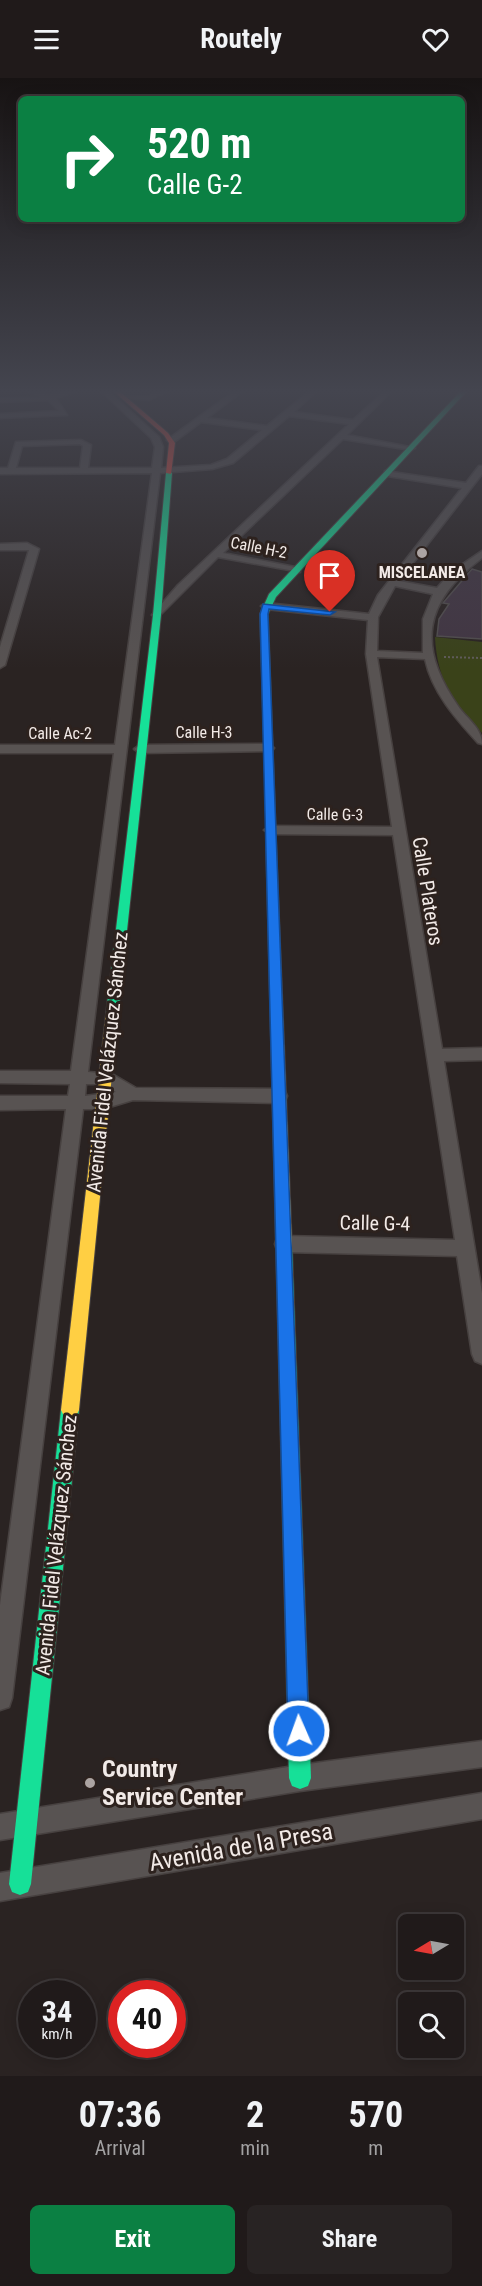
<!DOCTYPE html>
<meta charset="utf-8">
<style>
body{margin:0;font-family:"Roboto Condensed",sans-serif;background:#282323;color:#f1f3f6;height:100vh;display:flex;flex-direction:column;font-size:22px;white-space:nowrap}
*{box-sizing:border-box;margin:0}
p{font-size:20px;color:#a2a1a2}
.icon{flex:none;width:33px;height:33px;fill:none;stroke:currentColor;stroke-width:2;stroke-linecap:round;stroke-linejoin:round}
.map{position:relative;height:1998px;overflow:hidden}
.side{display:flex;flex-direction:column;background:#201a1a;flex:1}
.side>*{flex:none}
.hud{position:absolute;left:18px;top:18px;width:447px;height:126px;border-radius:9px;box-shadow:0 3px 15px #0003,0 0 0 2px #3d3839;background:#0b8043;color:#fff;overflow:hidden}
.needle{width:39px;rotate:260deg}
.buttons{position:absolute;left:398px;top:1836px;display:grid;gap:12px}
.buttons a{display:grid;place-items:center;width:66px;height:66px;border-radius:9px;background:#201a1a;box-shadow:0 3px 15px #0003,0 0 0 2px #3d3839;font-size:30px}
.speed{position:absolute;left:18px;top:1902px;display:flex;gap:12px;font-size:30px;font-weight:700;text-align:center}
.speed>*{display:grid;place-content:center;width:78px;height:78px;border-radius:50%;background:#201a1a;box-shadow:0 3px 15px #0003,0 0 0 2px #3d3839;line-height:1}
.speed small{font-size:15px;font-weight:400}
.speed .limit{border:9px solid #d22;background:#fff;color:#111}
.pin{position:absolute;display:grid;place-items:center;width:51px;height:51px;color:#fff;margin:-62px -26px;border-radius:50% 50% 50% 0;rotate:-45deg;box-shadow:0 0 6px #0007}
.pin .icon{rotate:45deg}
.me{position:absolute;width:66px;margin:-33px;rotate:358deg;stroke-linejoin:round;filter:drop-shadow(0 0 4px #0008)}
.turn{display:flex;align-items:center;gap:21px;height:126px;padding:0 30px;font-size:27px}
.turn .icon{width:78px;height:78px;stroke-width:2.5}
.turn b{display:block;font-size:42px;line-height:51px}
.eta{display:flex;justify-content:space-evenly;align-items:center;height:102px;text-align:center}
.eta b{font-size:36px;font-weight:700;line-height:42px}
.button{display:flex;gap:12px;margin-top:auto;padding:12px 30px}
.button a{flex:1;height:69px;border-radius:9px;background:#0b8043;color:#fff;font-size:24px;font-weight:700;line-height:69px;text-align:center}
.button a+a{background:#282323;color:#f1f3f6}
header{display:flex;justify-content:space-between;align-items:center;height:78px;padding:0 30px;background:#201a1a;font-size:27px;font-weight:700}
.map>svg:first-child{display:block}
.green{fill:#3a4219}
.building{fill:#423643;stroke:#514d4e;stroke-width:1.5}
.lines{fill:none;stroke-linecap:round;stroke-linejoin:round}
.street-casing{stroke:#474140;stroke-width:3}
.fast-casing{stroke:#474140;stroke-width:2}
.slow-casing{stroke:#474140;stroke-width:2}
.jam-casing{stroke:#474140;stroke-width:2}
.path{stroke:#605c5a;stroke-width:2;stroke-dasharray:2 2;stroke-linecap:butt}
.street{fill:#585352;fill-rule:evenodd}
.fast{fill:#16e098;fill-rule:evenodd}
.slow{fill:#ffcf43;fill-rule:evenodd}
.jam{fill:#f24e42;fill-rule:evenodd}
.route{fill:#1a73e8;stroke:#114b97;stroke-width:1.5}
.poi-dot{fill:#aca4a2;stroke:#2d221e;stroke-width:2}
.labels{text-anchor:middle;stroke-width:6;stroke-linejoin:round;paint-order:stroke}
.far-street-label{font-size:16px;fill:#f2eae7;stroke:#2d221e}
.far-poi-label{font-size:16px;font-weight:bold;fill:#f2eae7;stroke:#2d221e}
.street-label{font-size:20px;fill:#f2eae7;stroke:#2d221e}
.near-poi-label{font-size:24px;font-weight:bold;fill:#f2eae7;stroke:#2d221e;text-anchor:start}
.near-street-label{font-size:24px;fill:#f2eae7;stroke:#2d221e}
</style>
<header><svg class="icon" aria-label="menu" viewBox="0 0 24 24"><path d="M4 6h16M4 12h16M4 18h16"/></svg>Routely<svg class="icon" aria-label="heart" viewBox="0 0 24 24"><path d="M12 20l-8-8c-3-5 5-10 8-4 3-6 11-1 8 4z"/></svg></header>
<div class="map">
<svg width="482" height="1998" viewBox="0 0 482 1998">
<rect width="100%" height="100%" fill="#2a2322"/>
<path class="green" d="M435,559L482,564V655C452,627 437,600 435,559Z"/>
<path class="building" d="M472,491L482,494V561L437,558L439,541L449,526L443,525Z"/>
<g class="lines">
<defs>
<g id="street">
<path d="M24,312L49,317L68,312H79L56,320L67,337L0,340V336L59,333L48,322L0,324V320L40,319Z"/>
<path d="M100,312H107L159,359L163,369L161,390L211,387L227,381L262,352L201,344L174,364L167,362L236,312H244L207,340L267,348L311,312H318L294,334L353,342L386,312H393L347,357L415,370L411,372L343,361L223,475L300,490V494L218,479L157,540L152,537L178,507L349,346L289,338L233,385L212,391L160,395L88,994L112,996L136,1010L279,1011L285,1013L287,1018L285,1023L279,1025L133,1022L103,1031H83L12,1620L9,1629L0,1632V1527L66,1031L0,1032V1018H68L70,1006L0,1005V993H71L114,675H0V667H115L152,395L0,396V390H8L16,364L81,362L91,367L88,390H152L155,369L151,360ZM80,366L83,368L80,390H16L22,368ZM86,1006H103L116,1014L85,1018Z"/>
<path d="M161,312H170L149,322L120,319L148,318Z"/>
<path d="M479,388H482V396L399,503L437,510L451,494L482,473V480C424,523 416,568 458,628C467,641 482,650 482,666L478,665C455,640 432,614 425,581L377,579L442,971L482,970V982L444,983L482,1215V1286L475,1283L472,1276L457,1178L284,1174L277,1172L275,1166L277,1160L284,1158L455,1162L393,757L271,756L264,752L271,748L392,749L366,576L368,542L266,531L261,528L266,525L369,536L378,517L462,410L388,398L385,393L466,405ZM395,508L433,516L423,541V575L377,573L378,539Z"/>
<path d="M27,465L39,471L5,587L0,590V569L29,472H0V466Z"/>
<path d="M268,666L274,670L272,673L140,675L134,671L140,667Z"/>
<path d="M482,1663V1689L300,1713L0,1762V1736L300,1687Z"/>
<path d="M482,1715V1741L0,1823V1795Z"/>
</g>
<g id="fast">
<path d="M462,312H468L276,519L268,536L276,761L271,764L267,763L260,536L269,516Z"/>
<path d="M169,393L172,395L161,537L118,936L112,941L106,936L153,537L166,395Z"/>
<path d="M284,1163L289,1165L292,1170L311,1700L308,1708L300,1711L292,1708L289,1700L276,1170L279,1165Z"/>
<path d="M70,1324L76,1326L79,1332L31,1806L28,1814L20,1817L12,1814L9,1806L61,1332L64,1326Z"/>
</g>
<g id="slow">
<path d="M271,758L276,761L292,1170L289,1175L284,1177L279,1175L276,1170L266,761Z"/>
<path d="M112,931L118,936L79,1332L76,1338L70,1340L64,1338L61,1332L106,936Z"/>
</g>
<path id="jam" d="M112,312H118L168,355L175,365L171,396L166,395L169,365L164,357Z"/>
</defs>
<use href="#street" class="street-casing"/>
<use href="#fast" class="fast-casing"/>
<use href="#slow" class="slow-casing"/>
<use href="#jam" class="jam-casing"/>
<path class="path" d="M444,579L482,580"/>
<use href="#street" class="street"/>
<use href="#fast" class="fast"/>
<use href="#slow" class="slow"/>
<use href="#jam" class="jam"/>
</g>
<linearGradient id="sky" x2="0" y2="1"><stop stop-color="#171313"/><stop offset="0.53" stop-color="#44454f"/><stop offset="1" stop-color="#44454f" stop-opacity="0"/></linearGradient>
<rect width="482" height="591" fill="url(#sky)"/>
<path class="route" d="M263,526L335,534L330,537L269,531L268,536L309,1653L306,1661L299,1664L292,1661L288,1653L260,536Z"/>
<g class="poi-dot">
<circle cx="422" cy="475" r="6"/>
<circle cx="90" cy="1705" r="6"/>
</g>
<g class="labels">
<g class="far-street-label">
<text transform="translate(259 469) rotate(11)" y="6">Calle H-2</text>
<text x="204" y="660">Calle H-3</text>
<text x="60" y="661">Calle Ac-2</text>
<text transform="translate(335 736) rotate(1)" y="6">Calle G-3</text>
</g>
<g class="far-poi-label">
<text x="422" y="500">MISCELANEA</text>
</g>
<g class="street-label">
<text transform="translate(428 813) rotate(81)" y="7">Calle Plateros</text>
<text transform="translate(107 984) rotate(-84)" y="7">Avenida Fidel Velázquez Sánchez</text>
<text transform="translate(375 1145) rotate(1)" y="7">Calle G-4</text>
<text transform="translate(56 1467) rotate(-84)" y="7">Avenida Fidel Velázquez Sánchez</text>
</g>
<g class="near-poi-label">
<text x="102" y="1699">Country<tspan x="102" dy="28">Service Center</tspan></text>
</g>
<g class="near-street-label">
<text transform="translate(241 1769) rotate(-10)" y="8">Avenida de la Presa</text>
</g>
</g>
</svg>
<div class="buttons">
<a><svg class="needle" viewBox="-14 -14 28 28"><path d="M0-13l5 13h-10z" fill="#e53935"/><path d="M0 13l5-13h-10z" fill="#a2a1a2"/></svg></a>
<a><svg class="icon" aria-label="search" viewBox="0 0 24 24"><circle cx="10" cy="10" r="6"/><path d="M15 15l6 6"/></svg></a>
</div>
<div class="speed"><div>34<small>km/h</small></div><div class="limit">40</div></div>
<div class="pin" style="left:330px;top:534px;background:#d93025"><svg class="icon" aria-label="arrive" viewBox="0 0 24 24"><path d="M6 21V4h12l-3 4 3 4H6"/></svg></div>
<svg class="me" style="left:299px;top:1653px" viewBox="-20 -20 40 40"><circle r="17" fill="#1a73e8" stroke="#fff" stroke-width="3"/><path d="M0-11L8 9 0 5-8 9z" fill="#fff"/></svg>
<div class="hud">
<div class="turn"><svg class="icon" aria-label="right" viewBox="0 0 24 24"><path d="M7 20v-9h11M14 6l5 5-5 5"/></svg><div><b>520 m</b>Calle G-2</div></div>
</div>
</div>
<section class="side">
<div class="eta">
<div><b>07:36</b><p>Arrival</p></div>
<div><b>2</b><p>min</p></div>
<div><b>570</b><p>m</p></div>
</div>
<div class="button"><a>Exit</a><a>Share</a></div>
</section>
